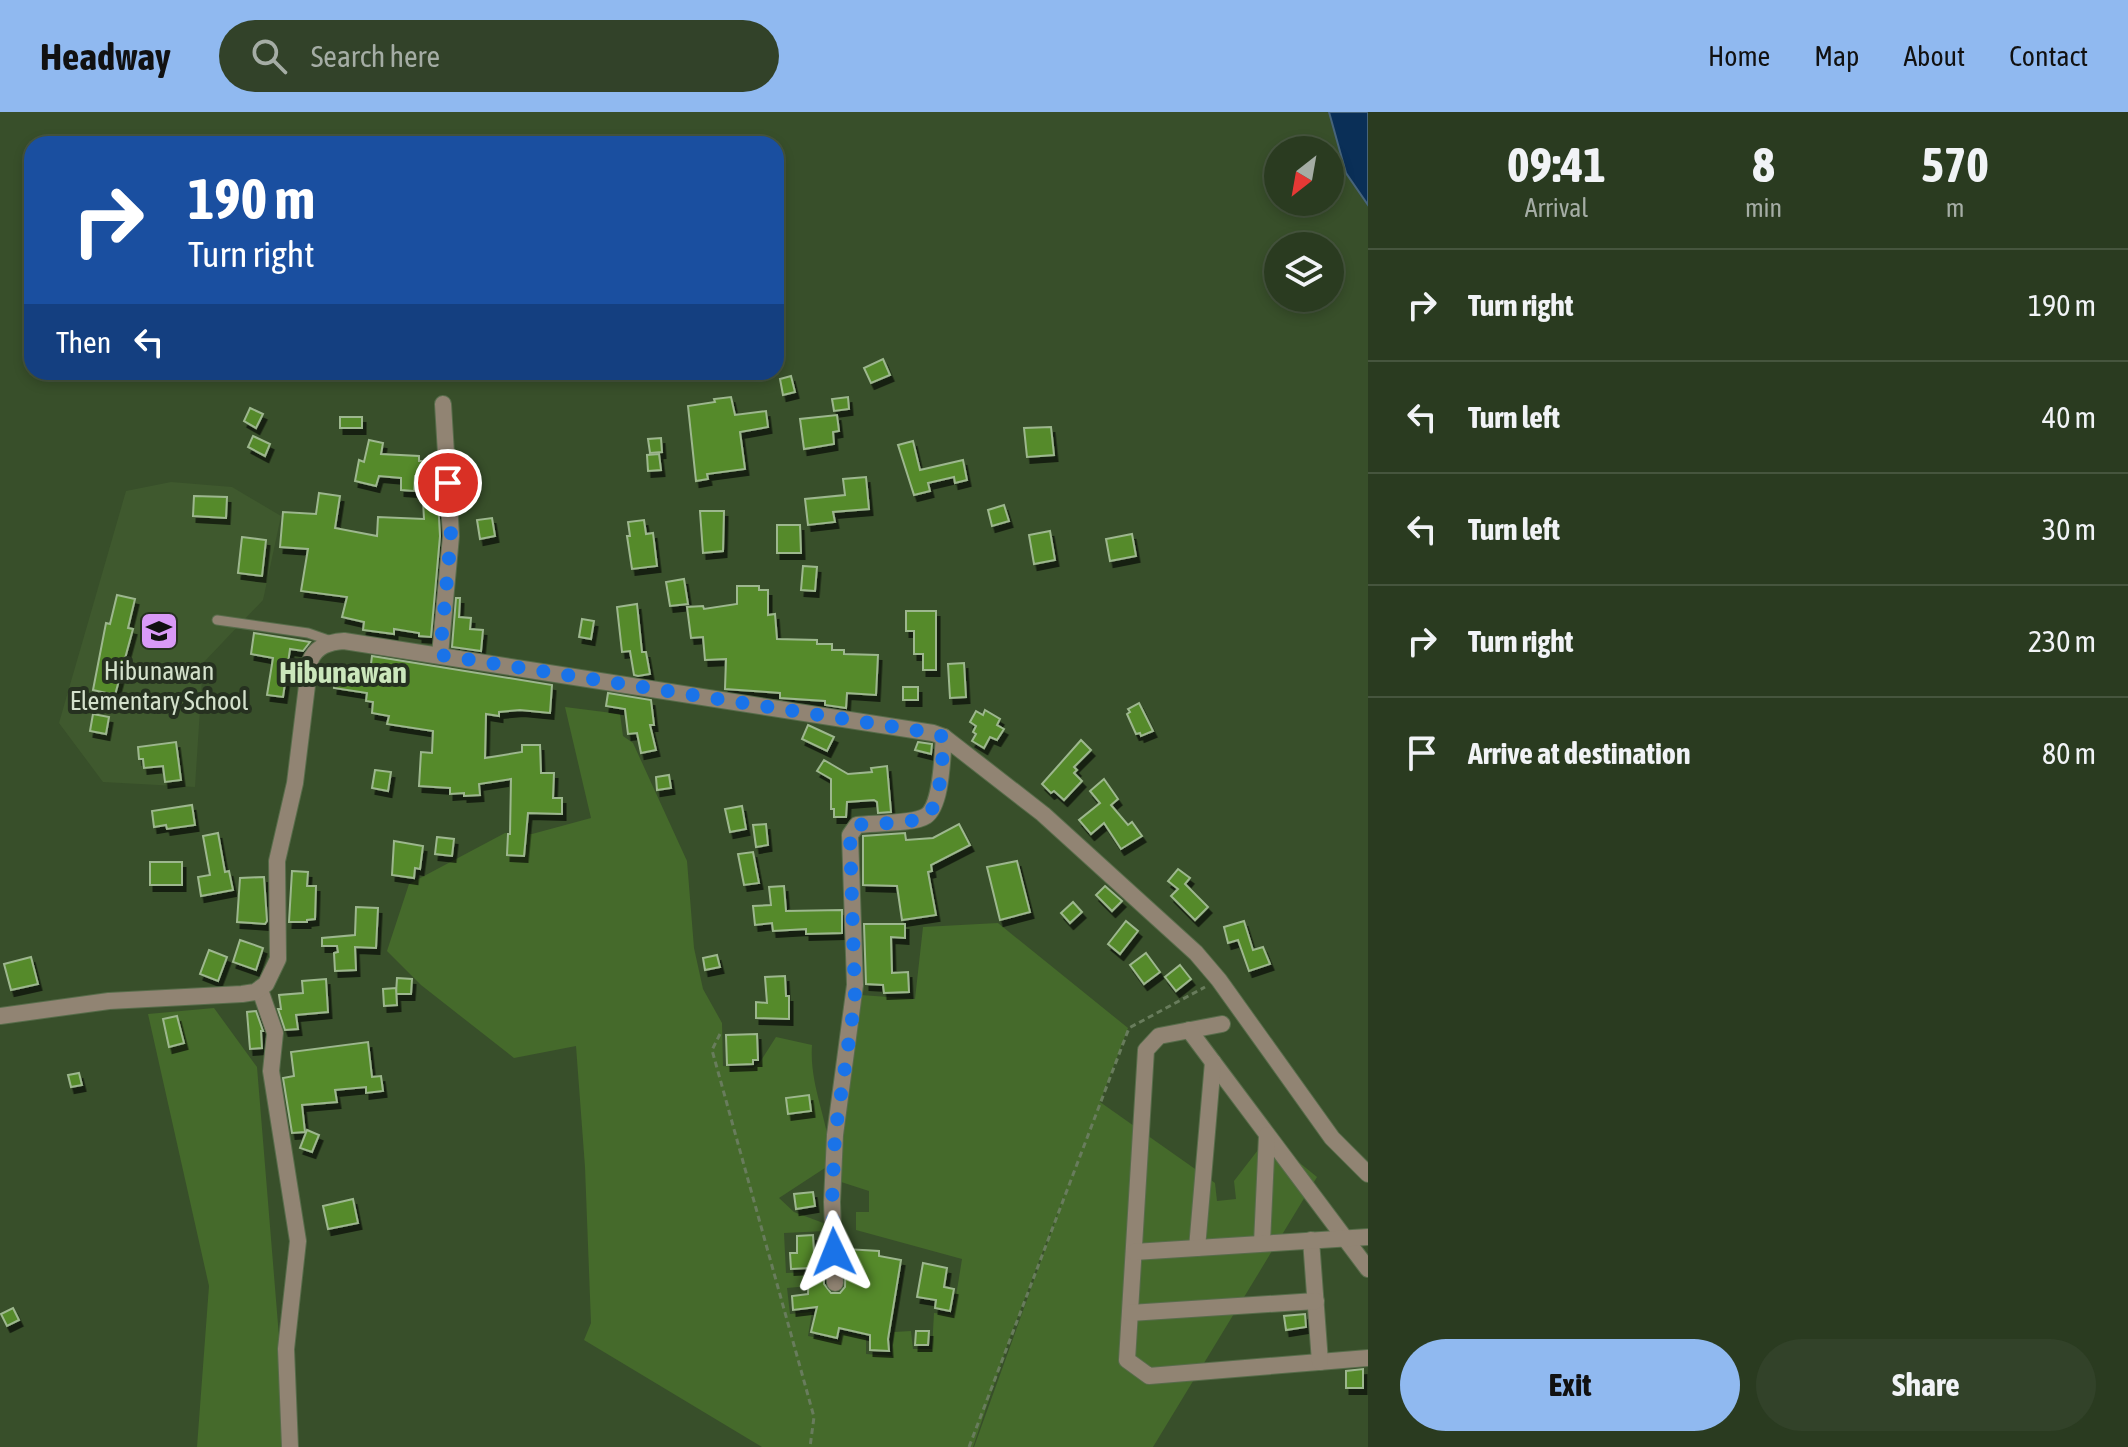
<!DOCTYPE html>
<style>
body{margin:0;font-family:"Asap Condensed",sans-serif;background:#324229;color:#f1f3f6;height:100vh;display:flex;flex-direction:column;font-size:30px;white-space:nowrap}
*{box-sizing:border-box;margin:0}
p{font-size:26px;color:#a5ada5}
.icon{flex:none;width:44px;height:44px;fill:none;stroke:currentColor;stroke-width:2;stroke-linecap:round;stroke-linejoin:round}
.map{position:relative;flex:1;overflow:hidden}
.details{display:flex;flex-direction:column;background:#2a3b20;width:760px}
.details>*{flex:none}
.guide{position:absolute;left:24px;top:24px;width:760px;height:244px;border-radius:24px;box-shadow:0 4px 12px #0003,0 0 0 2px #46553e;background:#1a4fa0;color:#fff;overflow:hidden}
.needle{width:52px;rotate:211deg}
.tools{position:absolute;left:1264px;top:24px;display:grid;gap:16px}
.tools a{display:grid;place-items:center;width:80px;height:80px;border-radius:50%;background:#2a3b20;box-shadow:0 4px 12px #0003,0 0 0 2px #46553e;font-size:40px}
.pin{position:absolute;display:grid;place-items:center;width:68px;height:68px;color:#fff;margin:-34px;border:4px solid #fff;border-radius:50%;box-shadow:0 2px 8px #0007}
.me{position:absolute;width:88px;margin:-44px;rotate:358deg;stroke-linejoin:round;filter:drop-shadow(0 0 6px #0008)}
.turn{display:flex;align-items:center;gap:28px;height:168px;padding:0 32px;font-size:36px}
.turn .icon{width:104px;height:104px;stroke-width:2.5}
.turn b{display:block;font-size:56px;line-height:68px}
.then{display:flex;align-items:center;height:76px;padding:0 32px;background:#0003;gap:16px;font-size:30px}
.eta{display:flex;justify-content:space-evenly;align-items:center;height:136px;text-align:center}
.eta b{font-size:48px;font-weight:700;line-height:56px}
.action{display:flex;gap:16px;margin-top:auto;padding:16px 32px}
.action a{flex:1;height:92px;border-radius:48px;background:#90b9f0;color:#111;font-size:32px;font-weight:700;line-height:92px;text-align:center}
.action a+a{background:#324229;color:#f1f3f6}
ul{padding:0;list-style:none}
li{display:flex;align-items:center;gap:24px;height:112px;padding:0 32px;border-top:2px solid #46553e}
li div{flex:1}
li b{display:block;font-size:30px}
li em{font-style:normal}
header{display:flex;align-items:center;gap:48px;box-sizing:border-box;height:112px;padding:0 40px;background:#90b9f0;color:#111}
header strong{font-size:38px}
nav{display:flex;gap:44px;margin-inline-start:auto;font-size:28px}
.search{width:560px;height:72px;background:#324229;display:flex;align-items:center;gap:20px;box-sizing:border-box;padding:0 28px;border-radius:44px;color:#a5ada5;font-size:30px}
main{display:flex;flex:1;min-height:0}
.map>svg:first-child{display:block}
.built{fill:#3f592e}
.green{fill:#456a2b}
.water{fill:#0a2f57;stroke:#47647a;stroke-width:2}
.building{fill:#558a2b;stroke:#9db78e;stroke-width:2;filter:url(#shadow)}
.lines{fill:none;stroke-linecap:round;stroke-linejoin:round}
.service-casing{stroke:#576c4a;stroke-width:11}
.minor-casing{stroke:#576c4a;stroke-width:18}
.tertiary-casing{stroke:#576c4a;stroke-width:18}
.path{stroke:#687c5c;stroke-width:3;stroke-dasharray:6 4;stroke-linecap:butt}
.service{stroke:#918473;stroke-width:9}
.minor{stroke:#918473;stroke-width:16}
.tertiary{stroke:#918473;stroke-width:16}
.route{stroke:#1a73e8;stroke-width:14;stroke-dasharray:0 25.2}
.labels{text-anchor:middle;stroke-width:8;stroke-linejoin:round;paint-order:stroke}
.poi-label{font-size:26px;fill:#d4e1cc;stroke:#263120}
.quarter-label{font-size:30px;font-weight:bold;fill:#cbe7bc;stroke:#263120}
</style>
<header>
<strong>Headway</strong>
<div class="search"><svg class="icon" aria-label="search" viewBox="0 0 24 24"><circle cx="10" cy="10" r="6"/><path d="M15 15l6 6"/></svg>Search here</div>
<nav><a>Home</a><a>Map</a><a>About</a><a>Contact</a></nav>
</header>
<main>
<div class="map">
<svg width="1368" height="1335" viewBox="0 0 1368 1335">
<defs>
<filter id="shadow"><feDropShadow dx="3.5" dy="6" stdDeviation="0" flood-color="#0009"/></filter>
</defs>
<rect width="100%" height="100%" fill="#384f2a"/>
<path class="built" d="M171,370L232,375L281,404L263,488L203,551L195,675L103,670L59,611L126,379Z"/>
<g class="green">
<path d="M565,595L620,602L623,624L633,631L687,749L694,836L703,877L722,911L723,954L753,956L760,950L776,925L812,933C809,975 830,1011 831,1052L779,1086L794,1100L826,1112L825,1119L784,1121L786,1161L809,1160V1174L787,1176L790,1202L812,1200L808,1224L839,1230L842,1221L866,1226V1242L892,1244L894,1220L911,1219L913,1237H932L934,1201L953,1203L962,1147L856,1118V1100H869V1079L838,1069L861,883L915,887L923,815L998,811L1128,916L1100,990L1215,1071L1217,1089L1236,1087L1234,1069L1268,1025L1317,1065L1153,1335H974L1069,1071L1010,1225L973,1335H762L584,1228L591,1211L585,1055L576,934L514,946L421,873L387,839L409,772L505,721L532,722L591,706Z"/>
<path d="M214,896L257,955L288,1335H197L209,1174L148,902Z"/>
</g>
<path class="water" d="M1329,0H1368V93L1346,61Z"/>
<g class="building">
<path d="M883,247L890,263L871,271L864,256Z"/>
<path d="M791,264L795,280L783,283L780,267Z"/>
<path d="M731,285L735,303L766,299L768,315L740,320L745,357L707,362L708,367L696,369L688,294L715,290L714,287Z"/>
<path d="M848,285L849,297L834,299L832,287Z"/>
<path d="M250,296L263,302L256,316L244,309Z"/>
<path d="M837,303L839,319L833,320L834,332L804,337L800,307Z"/>
<rect x="340" y="305" width="22" height="11"/>
<path d="M1051,315L1054,343L1027,345L1024,316Z"/>
<path d="M253,324L270,332L265,344L248,335Z"/>
<path d="M661,326L662,340L650,341L648,327Z"/>
<path d="M369,328L383,331L381,342L419,344V349H435L436,364H415L414,379L401,378V366L379,364L376,374L355,369L359,348L364,350Z"/>
<path d="M913,329L920,358L963,348L967,368L955,371L954,365L928,371L930,379L914,383L898,333Z"/>
<path d="M659,342L661,358L648,359L647,343Z"/>
<path d="M866,365L869,397L833,400L835,410L808,413L805,387L845,383L843,367Z"/>
<path d="M319,381L340,384L335,416L377,424L378,405L424,407L423,389L438,388L440,424L431,525L419,524V521L394,517V522L363,518L364,510L342,505L347,485L301,479L308,437L280,435L283,400L316,402Z"/>
<path d="M194,384L227,385L226,406L193,404Z"/>
<path d="M1004,393L1009,409L992,414L988,398Z"/>
<path d="M700,399H724L723,439L703,441Z"/>
<path d="M492,406L495,424L480,427L477,408Z"/>
<path d="M644,408L646,422L653,421L657,454L632,457L627,424H630L628,410Z"/>
<path d="M777,413H800L801,441H777Z"/>
<path d="M1050,419L1055,448L1034,452L1029,423Z"/>
<path d="M1132,422L1136,444L1110,449L1106,427Z"/>
<path d="M242,425L266,428L262,464L238,461Z"/>
<path d="M803,454L817,455L815,479L801,478Z"/>
<path d="M684,467L688,492L670,494L666,470Z"/>
<path d="M737,474H759V478H768V503L775,502L777,527L817,528V532H832V538H844V542L878,543L876,583L847,581L846,596L825,593V589L780,586V581L725,577L726,547L705,548L703,525L691,526L687,495L703,494L704,497L737,492Z"/>
<path d="M117,483L135,487L128,516L133,517L115,583L93,578L106,511L110,512Z"/>
<path d="M456,486H460L459,505L471,506L470,517L483,518L481,539L452,535Z"/>
<path d="M637,492L642,540H646L650,562L638,564L634,563L630,539L622,540L617,495Z"/>
<path d="M906,499H936V558H923V542H914V519H906Z"/>
<path d="M582,507L594,509L591,527L579,525Z"/>
<path d="M254,521L310,530L303,539L290,537L283,585L267,583L273,546L251,542Z"/>
<path d="M372,544L552,573L550,601L520,598L499,600V604L486,602L485,646L522,640V633H540L541,661H554L553,686H562V702L528,701L524,744L507,743L508,722H510L511,667L479,672L480,683L464,684V681L450,682V676L419,674L421,640L432,641L433,619L387,612L389,604L372,601L373,590L366,589L367,581L334,576L335,563L369,568Z"/>
<path d="M964,551L966,585L950,586L948,552Z"/>
<rect x="903" y="575" width="15" height="13"/>
<path d="M608,581L651,588L654,613H650L656,638L641,641L637,621L628,622L625,597L606,594Z"/>
<path d="M1139,591L1153,619L1141,624L1140,621L1136,622L1127,602L1130,600L1128,597Z"/>
<path d="M985,598L1000,607L997,613L1004,617L997,628L990,625L984,636L972,629L976,622L973,620L976,614L970,610L976,599L983,603Z"/>
<path d="M93,602L109,605L106,622L90,619Z"/>
<path d="M808,613L834,625L827,639L802,627Z"/>
<path d="M1081,628L1091,638L1074,655L1077,658L1074,661L1082,669L1064,688L1054,679L1051,681L1042,672Z"/>
<path d="M176,630L181,668L165,670L163,654L144,656L143,647H139L138,635Z"/>
<path d="M918,630L932,632L931,642L915,638Z"/>
<path d="M824,648L848,662L872,660L871,656L887,654L891,700L878,701L877,690L874,688L847,690L846,705H834V697H831V667L817,659Z"/>
<path d="M375,658L391,660L388,679L372,676Z"/>
<path d="M669,663L671,676L657,678L656,665Z"/>
<path d="M1104,667L1118,687L1111,693L1128,713L1132,710L1142,724L1121,737L1104,711L1091,722L1079,708L1100,691L1090,679Z"/>
<path d="M192,693L195,713L167,717L166,713L154,715L152,699Z"/>
<path d="M742,694L746,717L730,720L725,697Z"/>
<path d="M766,712L768,733L756,735L753,713Z"/>
<path d="M959,712L970,733L931,753L932,759L928,760L936,803L902,808L897,774L863,773V724L905,721L906,728L933,726Z"/>
<path d="M218,721L225,760L229,759L233,778L201,784L198,765L210,763L203,724Z"/>
<path d="M437,725L454,727L452,744L435,742Z"/>
<path d="M394,729L423,734L420,757L415,756L414,766L392,763Z"/>
<path d="M753,740L759,771L744,773L738,742Z"/>
<path d="M1017,749L1030,800L1000,808L987,755Z"/>
<rect x="150" y="750" width="32" height="23"/>
<path d="M1178,757L1190,766L1185,772L1208,795L1195,808L1171,784L1178,777L1168,769Z"/>
<path d="M292,759L308,760L307,774H316L315,807L307,808V810H289Z"/>
<path d="M264,765L267,809L265,812L237,810L240,766Z"/>
<path d="M784,774L786,799L842,798V821L806,822V817L773,819L772,811L755,813L753,794L771,793L769,775Z"/>
<path d="M1105,774L1122,789L1112,799L1096,783Z"/>
<path d="M1073,790L1082,800L1070,811L1061,801Z"/>
<path d="M356,795L378,796L376,836L355,835L356,858L335,859L334,841L338,840L337,834H322V826L355,823Z"/>
<path d="M1126,809L1138,819L1120,842L1108,832Z"/>
<path d="M1244,809L1253,838L1263,835L1270,852L1249,859L1238,828L1228,831L1224,815Z"/>
<path d="M864,812H905V826L891,825L892,861L908,860L909,880L884,881L883,873L866,872Z"/>
<path d="M240,828L263,836L256,858L233,850Z"/>
<path d="M209,838L227,845L218,869L200,862Z"/>
<path d="M1146,841L1160,860L1144,872L1130,853Z"/>
<path d="M717,843L720,855L705,858L703,846Z"/>
<path d="M31,845L38,872L11,878L4,852Z"/>
<path d="M1180,853L1191,867L1176,879L1165,865Z"/>
<path d="M785,864L786,884H789V907L756,906V890L767,891L765,865Z"/>
<path d="M397,866L412,867L411,882H396Z"/>
<path d="M326,867L328,900L296,903L298,917L285,918L278,897H281L279,883L303,881L302,869Z"/>
<path d="M396,876L397,893L384,894L383,877Z"/>
<path d="M256,899L263,919H261L262,936L250,937L247,900Z"/>
<path d="M177,904L184,931L169,935L163,907Z"/>
<path d="M757,922L758,948H753V952L727,953L726,923Z"/>
<path d="M368,930L372,965L381,964L383,979L366,981V975L335,978L337,990L302,993L305,1020L292,1021L283,966L294,964L291,940Z"/>
<path d="M79,961L82,973L71,975L68,963Z"/>
<path d="M809,983L811,999L788,1002L786,986Z"/>
<path d="M307,1018L319,1023L312,1040L300,1036Z"/>
<path d="M813,1080L815,1094L796,1097L794,1082Z"/>
<path d="M353,1087L358,1111L328,1117L323,1094Z"/>
<path d="M813,1123L814,1141L823,1140L824,1172L831,1181H840L845,1175L846,1137L879,1139V1144L901,1148L888,1227L889,1239L870,1238V1223L839,1216L837,1226L811,1220L817,1195L793,1198L792,1184L808,1182L809,1156L791,1157L790,1141H797V1124Z"/>
<path d="M923,1151L947,1156L944,1175L954,1177L950,1199L935,1196L936,1188L917,1185Z"/>
<path d="M13,1196L19,1208L7,1214L1,1202Z"/>
<path d="M1305,1202L1306,1215L1286,1218L1284,1204Z"/>
<path d="M916,1219H929L928,1233H915Z"/>
<path d="M1363,1257V1276H1346V1259Z"/>
</g>
<g class="lines">
<defs>
<path id="service" d="M217,508L308,521L331,529"/>
<g id="minor">
<path d="M440,543L451,424L443,292"/>
<path d="M260,878L275,921L271,959L298,1129L286,1237L290,1335"/>
<path d="M1222,912L1159,924L1146,938L1127,1248L1149,1264L1368,1246"/>
<path d="M1189,918L1368,1157"/>
<path d="M1311,1128L1320,1250"/>
<path d="M1262,1131L1267,1023"/>
<path d="M1197,1136L1213,950"/>
<path d="M1134,1140L1368,1125"/>
<path d="M835,1171L832,1090L835,1023L855,873L850,723L857,713C873,711 914,712 926,704C942,693 942,644 944,625"/>
<path d="M1130,1201L1316,1189"/>
</g>
<path id="tertiary" d="M0,904L109,889L242,882L255,880L266,872L278,847L277,749L295,671L310,549C316,534 329,530 344,529L933,621L944,625L1043,702L1196,841L1219,868L1332,1026L1368,1062"/>
</defs>
<use href="#service" class="service-casing"/>
<use href="#minor" class="minor-casing"/>
<use href="#tertiary" class="tertiary-casing"/>
<g class="path">
<path d="M720,922L712,938L814,1305L810,1335"/>
<path d="M969,1335L1129,916L1205,875"/>
</g>
<use href="#service" class="service"/>
<use href="#minor" class="minor"/>
<use href="#tertiary" class="tertiary"/>
</g>
<g class="lines">
<path class="route" d="M448,371L451,424L440,543L933,621L944,625C942,644 942,693 926,704C914,712 874,711 857,713L850,723L855,887L835,1023L832,1090L834,1140"/>
</g>
<defs>
<symbol id="school-square" viewBox="-11 -11 22 22"><rect x="-9" y="-9" width="18" height="18" rx="4" fill="#d99af7" stroke="#263120"/><path d="M0-5L7-2L0 1L-7-2ZM-4 1L0 2.5L4 1V4Q0 6-4 4Z" fill="#111"/></symbol>
</defs>
<g fill-rule="evenodd">
<use href="#school-square" x="137" y="497" width="44" height="44"/>
</g>
<g class="labels">
<g class="poi-label">
<text x="159" y="568">Hibunawan<tspan x="159" dy="30">Elementary School</tspan></text>
</g>
<g class="quarter-label">
<text x="343" y="571">Hibunawan</text>
</g>
</g>
</svg>
<div class="tools">
<a><svg class="needle" viewBox="-14 -14 28 28"><path d="M0-13l5 13h-10z" fill="#e53935"/><path d="M0 13l5-13h-10z" fill="#a5ada5"/></svg></a>
<a><svg class="icon" aria-label="layers" viewBox="0 0 24 24"><path d="M12 4l9 5-9 5-9-5zM3 14l9 5 9-5"/></svg></a>
</div>
<div class="pin" style="left:448px;top:371px;background:#d93025"><svg class="icon" aria-label="arrive" viewBox="0 0 24 24"><path d="M6 21V4h12l-3 4 3 4H6"/></svg></div>
<svg class="me" style="left:834px;top:1140px" viewBox="-20 -20 40 40"><path d="M0-17L14 15 0 8-14 15z" fill="#1a73e8" stroke="#fff" stroke-width="4"/></svg>
<div class="guide">
<div class="turn"><svg class="icon" aria-label="right" viewBox="0 0 24 24"><path d="M7 20v-9h11M14 6l5 5-5 5"/></svg><div><b>190 m</b>Turn right</div></div>
<div class="then">Then<svg class="icon" aria-label="left" viewBox="0 0 24 24"><path d="M17 20v-9H6M10 6l-5 5 5 5"/></svg></div>
</div>
</div>
<section class="details">
<div class="eta">
<div><b>09:41</b><p>Arrival</p></div>
<div><b>8</b><p>min</p></div>
<div><b>570</b><p>m</p></div>
</div>
<ul>
<li><svg class="icon" aria-label="right" viewBox="0 0 24 24"><path d="M7 20v-9h11M14 6l5 5-5 5"/></svg><div><b>Turn right</b></div><em>190 m</em></li>
<li><svg class="icon" aria-label="left" viewBox="0 0 24 24"><path d="M17 20v-9H6M10 6l-5 5 5 5"/></svg><div><b>Turn left</b></div><em>40 m</em></li>
<li><svg class="icon" aria-label="left" viewBox="0 0 24 24"><path d="M17 20v-9H6M10 6l-5 5 5 5"/></svg><div><b>Turn left</b></div><em>30 m</em></li>
<li><svg class="icon" aria-label="right" viewBox="0 0 24 24"><path d="M7 20v-9h11M14 6l5 5-5 5"/></svg><div><b>Turn right</b></div><em>230 m</em></li>
<li><svg class="icon" aria-label="arrive" viewBox="0 0 24 24"><path d="M6 21V4h12l-3 4 3 4H6"/></svg><div><b>Arrive at destination</b></div><em>80 m</em></li>
</ul>
<div class="action"><a>Exit</a><a>Share</a></div>
</section>
</main>
